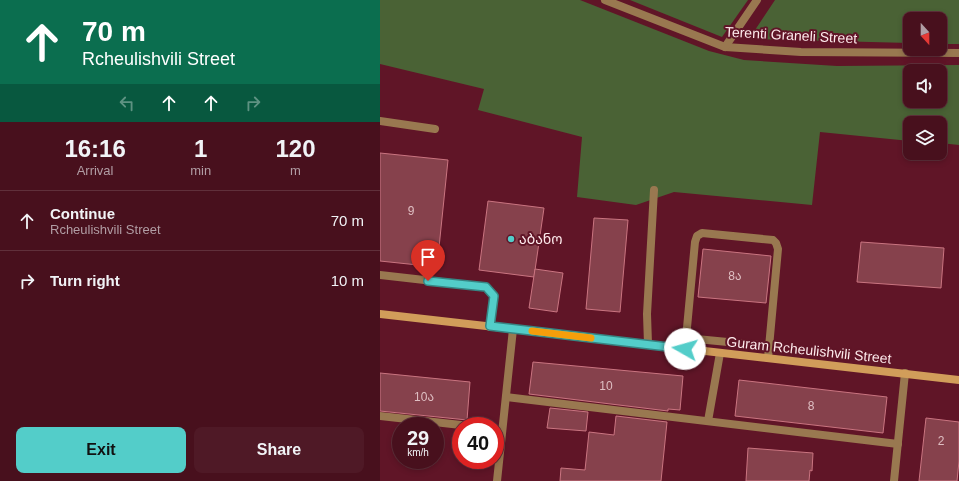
<!DOCTYPE html>
<meta charset="utf-8">
<style>
body{margin:0;font-family:Arial,"Noto Sans Georgian",sans-serif;background:#4f1926;color:#f1f3f6;height:100vh;display:flex;flex-direction:column;font-size:15px;white-space:nowrap}
*{box-sizing:border-box;margin:0}
p{font-size:13px;color:#b19da4}
.icon{flex:none;width:22px;height:22px;fill:none;stroke:currentColor;stroke-width:2;stroke-linecap:round;stroke-linejoin:round}
.map{position:relative;flex:1;overflow:hidden}
.drawer{display:flex;flex-direction:column;background:#48101d;width:380px}
.drawer>*{flex:none}
.top-card{background:#0b6e4f;color:#fff;overflow:hidden}
.needle{width:26px;rotate:159deg}
.controls{position:absolute;left:523px;top:12px;display:grid;gap:8px}
.controls a{display:grid;place-items:center;width:44px;height:44px;border-radius:8px;background:#48101d;box-shadow:0 2px 6px #0003,0 0 0 1px #60303b;font-size:20px}
.speed{position:absolute;left:12px;top:417px;display:flex;gap:8px;font-size:20px;font-weight:700;text-align:center}
.speed>*{display:grid;place-content:center;width:52px;height:52px;border-radius:50%;background:#48101d;box-shadow:0 2px 6px #0003,0 0 0 1px #60303b;line-height:1}
.speed small{font-size:10px;font-weight:400}
.speed .limit{border:6px solid #d22;background:#fff;color:#111}
.pin{position:absolute;display:grid;place-items:center;width:34px;height:34px;color:#fff;margin:-41px -17px;border-radius:50% 50% 50% 0;rotate:-45deg;box-shadow:0 0 4px #0007}
.pin .icon{rotate:45deg}
.me{position:absolute;width:44px;margin:-22px;rotate:277deg;stroke-linejoin:round;filter:drop-shadow(0 0 3px #0008)}
.turn{display:flex;align-items:center;gap:14px;height:84px;padding:0 16px;font-size:18px}
.turn .icon{width:52px;height:52px;stroke-width:2.5}
.turn b{display:block;font-size:28px;line-height:34px}
.lanes{display:flex;align-items:center;height:38px;padding:0 16px;background:#0003;justify-content:center;gap:20px;direction:ltr}
.lanes .off{opacity:.35}
.eta{display:flex;justify-content:space-evenly;align-items:center;height:68px;text-align:center}
.eta b{font-size:24px;font-weight:700;line-height:28px}
.button{display:flex;gap:8px;margin-top:auto;padding:8px 16px}
.button a{flex:1;height:46px;border-radius:8px;background:#53cdc9;color:#111;font-size:16px;font-weight:700;line-height:46px;text-align:center}
.button a+a{background:#4f1926;color:#f1f3f6}
ul{padding:0;list-style:none}
li{display:flex;align-items:center;gap:12px;height:60px;padding:0 16px;border-top:1px solid #60303b}
li div{flex:1}
li b{display:block;font-size:15px}
li em{font-style:normal}
main{display:flex;flex:1;min-height:0}
.map>svg:first-child{display:block}
.green{fill:#4a6235;fill-rule:evenodd}
.building{fill:#86414c;stroke:#ca7581}
.lines{fill:none;stroke-linecap:round;stroke-linejoin:round}
.lane{stroke:#997850;stroke-width:8}
.street{stroke:#997850;stroke-width:8}
.secondary{stroke:#d19d5a;stroke-width:8}
.route-casing{stroke:#368583;stroke-width:10}
.route{stroke:#53cdc9;stroke-width:7}
.slow{stroke:#f59e0b;stroke-width:7}
.poi-dot{fill:#53cdc9;stroke:#601527;stroke-width:1.5}
.labels{text-anchor:middle;stroke-width:4;stroke-linejoin:round;paint-order:stroke}
.number-label{font-size:12px;fill:#dfbfc3}
.street-label{font-size:14px;fill:#fde9eb;stroke:#601527}
.poi-label{font-size:14px;fill:#fde9eb;stroke:#601527;text-anchor:start}
</style>
<main>
<section class="drawer">
<div class="top-card">
<div class="turn"><svg class="icon" aria-label="ahead" viewBox="0 0 24 24"><path d="M12 20V5M6 11l6-6 6 6"/></svg><div><b>70 m</b>Rcheulishvili Street</div></div>
<div class="lanes"><svg class="icon off" aria-label="left" viewBox="0 0 24 24"><path d="M17 20v-9H6M10 6l-5 5 5 5"/></svg><svg class="icon" aria-label="ahead" viewBox="0 0 24 24"><path d="M12 20V5M6 11l6-6 6 6"/></svg><svg class="icon" aria-label="ahead" viewBox="0 0 24 24"><path d="M12 20V5M6 11l6-6 6 6"/></svg><svg class="icon off" aria-label="right" viewBox="0 0 24 24"><path d="M7 20v-9h11M14 6l5 5-5 5"/></svg></div>
</div>
<div class="eta">
<div><b>16:16</b><p>Arrival</p></div>
<div><b>1</b><p>min</p></div>
<div><b>120</b><p>m</p></div>
</div>
<ul>
<li><svg class="icon" aria-label="ahead" viewBox="0 0 24 24"><path d="M12 20V5M6 11l6-6 6 6"/></svg><div><b>Continue</b><p>Rcheulishvili Street</p></div><em>70 m</em></li>
<li><svg class="icon" aria-label="right" viewBox="0 0 24 24"><path d="M7 20v-9h11M14 6l5 5-5 5"/></svg><div><b>Turn right</b></div><em>10 m</em></li>
</ul>
<div class="button"><a>Exit</a><a>Share</a></div>
</section>
<div class="map">
<svg width="579" height="481" viewBox="0 0 579 481">
<rect width="100%" height="100%" fill="#601527"/>
<g class="green">
<path d="M0,0H200L329,51L364,60L457,66L579,65V145L560,143V123H530V141L440,132L432,205L294,192L256,205L197,197L202,137L98,110L104,89L0,64ZM530,71H560V101H530Z"/>
<path d="M250,0H368L342,37Z"/>
<path d="M395,0H579V44H560V19H530V43L369,39Z"/>
</g>
<g class="building">
<path d="M0,153L68,160L57,267L0,261Z"/>
<path d="M108,201L164,208L154,277L99,270Z"/>
<path d="M214,218L248,220L240,312L206,309Z"/>
<path d="M481,242L564,248L561,288L477,282Z"/>
<path d="M323,249L391,256L386,303L318,297Z"/>
<path d="M155,269L183,273L177,312L149,308Z"/>
<path d="M153,362L303,376L300,410L288,409V411L149,394Z"/>
<path d="M0,373L90,382L87,420L0,411Z"/>
<path d="M359,380L507,397L503,433L355,416Z"/>
<path d="M170,408L208,412L206,431L167,428Z"/>
<path d="M236,416L287,422L281,481H180L181,468L205,470L209,432L234,435Z"/>
<path d="M546,418L579,422V461L577,481H539Z"/>
<path d="M368,448L433,453L432,471L430,470L429,481H366Z"/>
</g>
<g class="lines">
<g class="lane">
<path d="M0,121L55,129"/>
<path d="M0,275L106,287L114,297L110,327"/>
<path d="M126,397L518,444"/>
<path d="M0,416L90,426"/>
<path d="M328,421L340,353"/>
</g>
<g class="street">
<path d="M225,0L345,47L421,52L579,53"/>
<path d="M345,47L377,0"/>
<path d="M306,338L390,346"/>
<path d="M268,344L267,314L274,190"/>
<path d="M305,349L315,242L317,236L322,233L393,240L396,243L398,249L388,358"/>
<path d="M117,481L133,329"/>
<path d="M514,481L525,373"/>
</g>
<path class="secondary" d="M0,314L579,380"/>
</g>
<g class="lines">
<defs>
<path id="route" d="M48,281L106,287L114,296L110,326L305,349"/>
</defs>
<use href="#route" class="route-casing"/>
<use href="#route" class="route"/>
<path class="slow" d="M152,331L211,338"/>
</g>
<circle class="poi-dot" cx="131" cy="239" r="4"/>
<g class="labels">
<g class="number-label">
<text x="31" y="215">9</text>
<text x="355" y="280">8ა</text>
<text x="226" y="390">10</text>
<text x="44" y="401">10ა</text>
<text x="431" y="410">8</text>
<text x="561" y="445">2</text>
</g>
<g class="street-label">
<text transform="translate(411 35) rotate(3)" y="5">Terenti Graneli Street</text>
<text transform="translate(429 350) rotate(6)" y="5">Guram Rcheulishvili Street</text>
</g>
<g class="poi-label">
<text x="139" y="244">აბანო</text>
</g>
</g>
</svg>
<div class="controls">
<a><svg class="needle" viewBox="-14 -14 28 28"><path d="M0-13l5 13h-10z" fill="#e53935"/><path d="M0 13l5-13h-10z" fill="#b19da4"/></svg></a>
<a><svg class="icon" aria-label="sound" viewBox="0 0 24 24"><path d="M4 9h4l5-4v14l-5-4H4zM17 9q2 3 0 6"/></svg></a>
<a><svg class="icon" aria-label="layers" viewBox="0 0 24 24"><path d="M12 4l9 5-9 5-9-5zM3 14l9 5 9-5"/></svg></a>
</div>
<div class="speed"><div>29<small>km/h</small></div><div class="limit">40</div></div>
<div class="pin" style="left:48px;top:281px;background:#d93025"><svg class="icon" aria-label="arrive" viewBox="0 0 24 24"><path d="M6 21V4h12l-3 4 3 4H6"/></svg></div>
<svg class="me" style="left:305px;top:349px" viewBox="-20 -20 40 40"><circle r="19" fill="#fff"/><path d="M0-13L10 11 0 6-10 11z" fill="#53cdc9"/></svg>
</div>
</main>
